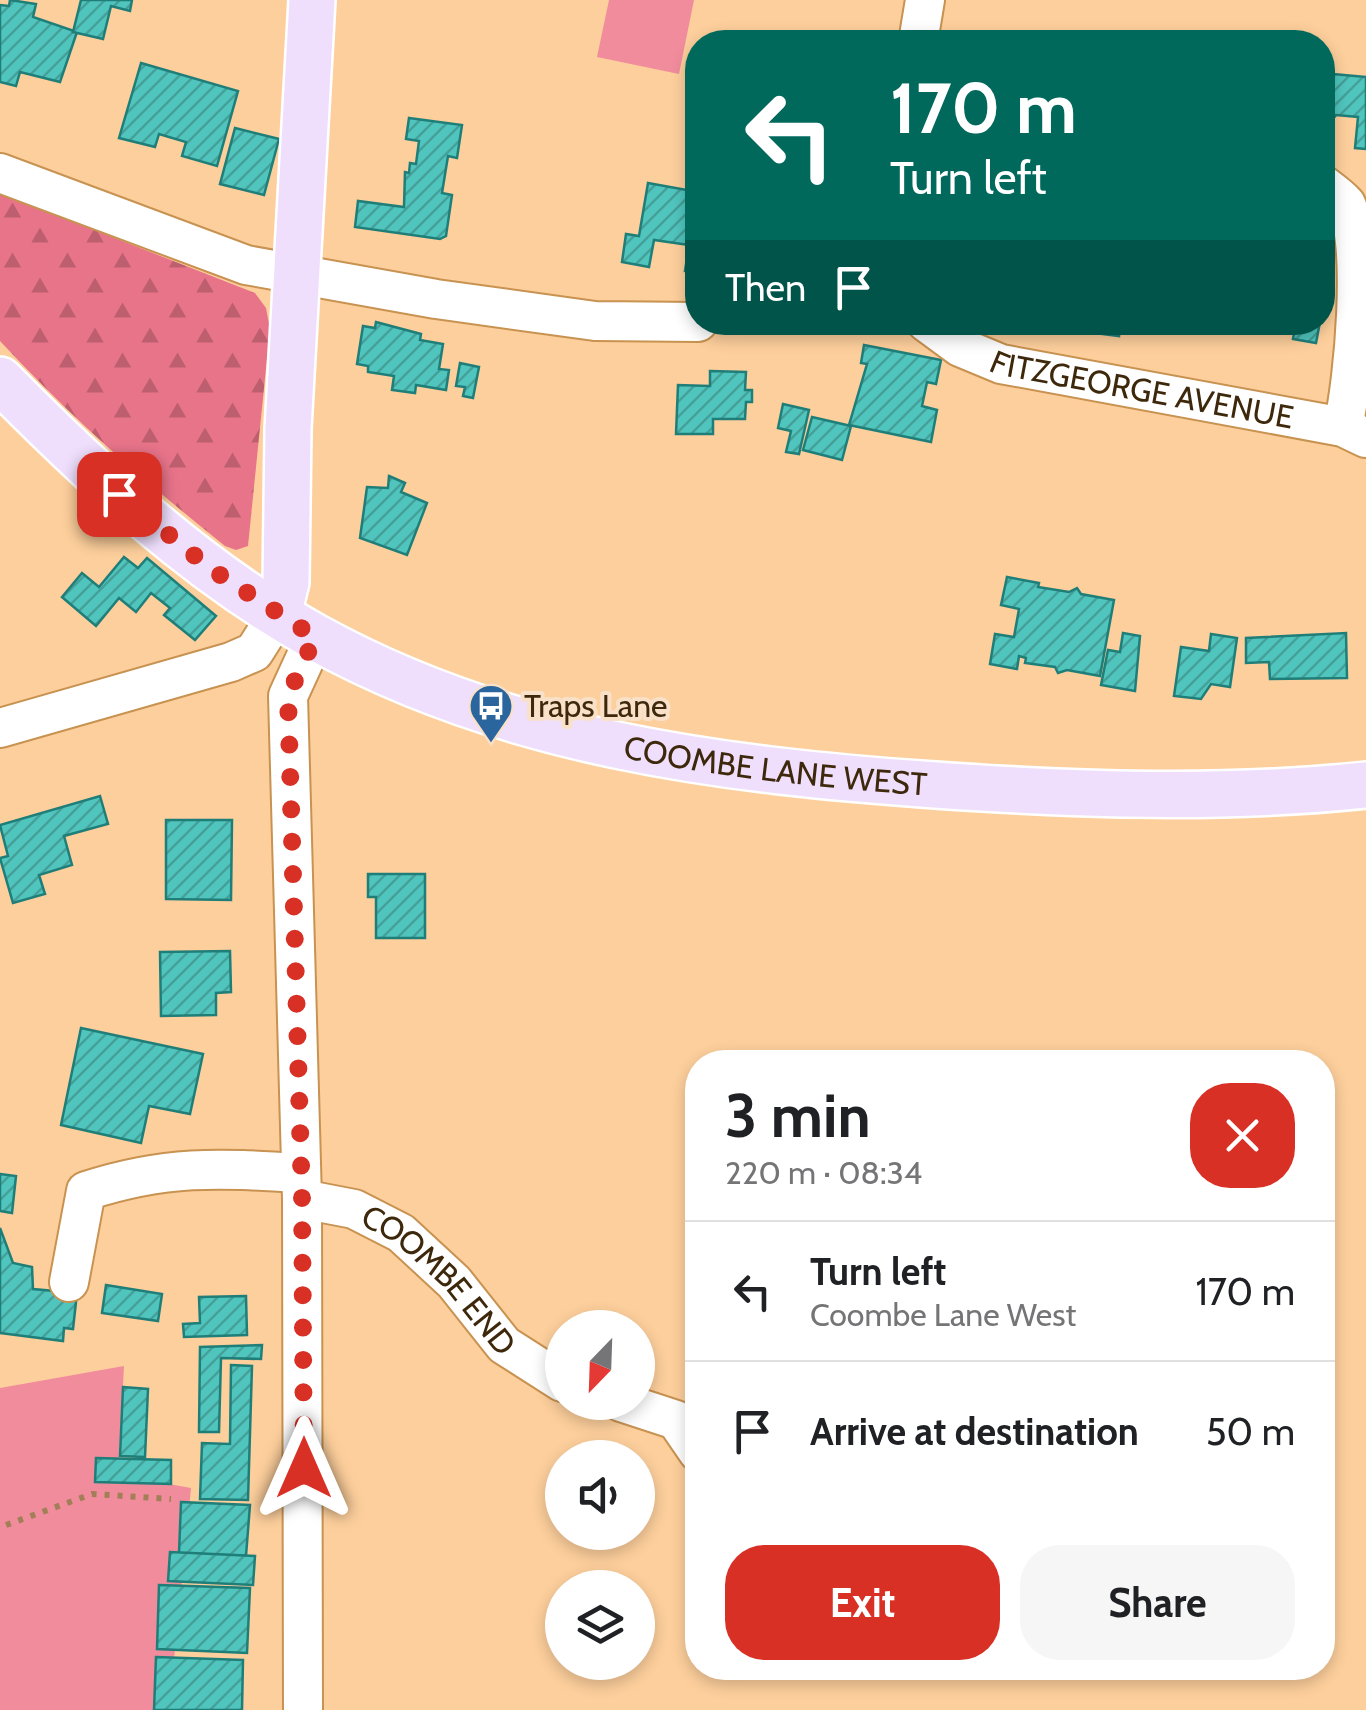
<!DOCTYPE html>
<meta charset="utf-8">
<style>
body{margin:0;font-family:Cabin,sans-serif;background:#f6f6f6;color:#202124;height:100vh;display:flex;flex-direction:column;font-size:38px;white-space:nowrap}
*{box-sizing:border-box;margin:0}
p{font-size:32px;color:#757577}
.icon{flex:none;width:55px;height:55px;fill:none;stroke:currentColor;stroke-width:2;stroke-linecap:round;stroke-linejoin:round}
.map{position:relative;flex:1;overflow:hidden}
.details{position:absolute;left:685px;top:1050px;width:650px;height:630px;display:flex;flex-direction:column;background:#fff;border-radius:40px;box-shadow:0 5px 15px #0003}
.details>*{flex:none}
.guide{position:absolute;left:685px;top:30px;width:650px;height:305px;border-radius:40px;box-shadow:0 5px 15px #0003;background:#00695c;color:#fff;overflow:hidden}
.needle{width:65px;rotate:203deg}
.controls{position:absolute;left:545px;top:1310px;display:grid;gap:20px}
.controls a{display:grid;place-items:center;width:110px;height:110px;border-radius:50%;background:#fff;box-shadow:0 5px 15px #0003;font-size:50px}
.pin{position:absolute;display:grid;place-items:center;width:85px;height:85px;color:#fff;margin:-42px;border-radius:20px;box-shadow:0 5px 15px #0006}
.me{position:absolute;width:110px;margin:-55px;rotate:0deg;stroke-linejoin:round;filter:drop-shadow(0 0 8px #0008)}
.turn{display:flex;align-items:center;gap:35px;height:210px;padding:0 40px;font-size:45px}
.turn .icon{width:130px;height:130px;stroke-width:2.5}
.turn b{display:block;font-size:70px;line-height:85px}
.then{display:flex;align-items:center;height:95px;padding:0 40px;background:#0003;gap:20px;font-size:38px}
.round{display:grid;place-items:center;flex:none;width:105px;height:105px;border-radius:40px;background:#f6f6f6}
.summary{display:flex;align-items:center;justify-content:space-between;height:170px;padding:0 40px}
h1{font-size:60px;font-weight:700;line-height:75px}
.action{display:flex;gap:20px;margin-top:auto;padding:20px 40px}
.action a{flex:1;height:115px;border-radius:40px;background:#d93025;color:#fff;font-size:40px;font-weight:700;line-height:115px;text-align:center}
.action a+a{background:#f6f6f6;color:#202124}
ul{padding:0;list-style:none}
li{display:flex;align-items:center;gap:30px;height:140px;padding:0 40px;border-top:2px solid #e0e0e0}
li div{flex:1}
li b{display:block;font-size:38px}
li em{font-style:normal}
.map>svg:first-child{display:block}
.green{fill:#f18c9d}
.forest{fill:url(#forest-firs)}
.building{fill:url(#building-hatch);stroke:#207e79;stroke-width:2.5}
.lines{fill:none;stroke-linecap:round;stroke-linejoin:round}
.minor-casing{stroke:#c89251;stroke-width:42}
.major-casing{stroke:#fff;stroke-width:50}
.path{stroke:#a27f57;stroke-width:6;stroke-dasharray:5 8;stroke-linecap:butt}
.minor{stroke:#fff;stroke-width:38}
.major{stroke:#efdffd;stroke-width:45}
.route{stroke:#d93025;stroke-width:18;stroke-dasharray:0 32.4}
.labels{text-anchor:middle;stroke-width:8;stroke-linejoin:round;paint-order:stroke}
.street-label{font-size:32px;fill:#3e280c;stroke:#f8e1c8}
.poi-label{font-size:32px;fill:#3e280c;stroke:#f8e1c8;text-anchor:start}
</style>
<div class="map">
<svg width="1366" height="1710" viewBox="0 0 1366 1710">
<defs>
<pattern id="forest-firs" width="22" height="20" patternUnits="userSpaceOnUse" patternTransform="scale(2.5)"><rect width="22" height="20" fill="#e8748a"/><path d="M5 1l3.5 6h-7zM16 11l3.5 6h-7z" fill="#bd5f6f"/></pattern>
<pattern id="building-hatch" width="6" height="6" patternUnits="userSpaceOnUse" patternTransform="scale(2.5)"><rect width="6" height="6" fill="#50c5be"/><path d="M-1 1l2-2M0 6l6-6M5 7l2-2" fill="none" stroke="#44a099"/></pattern>
</defs>
<rect width="100%" height="100%" fill="#fdcf9c"/>
<g class="green">
<path d="M609,0H694L679,74L597,57Z"/>
<path d="M124,1366L118,1475L191,1488L169,1710H0V1388Z"/>
</g>
<path class="forest" d="M0,193L255,293L266,308L270,329L248,546L236,550L225,546C145,482 70,417 0,341Z"/>
<g class="building">
<path d="M10,0L36,4L33,17L77,32L60,82L20,72L16,86L0,82V5L9,6Z"/>
<path d="M81,0H132L130,11L111,6L103,39L73,32Z"/>
<path d="M141,63L238,91L217,166L182,156L186,142L159,134L155,147L119,138Z"/>
<path d="M1322,73L1366,77V149L1355,148L1358,117L1336,115L1329,124L1322,123Z"/>
<path d="M409,118L462,125L457,158L448,156L442,193L452,195L446,236L440,239L355,227L358,201L404,207L405,172L409,173L410,163L416,164L419,141L406,139Z"/>
<path d="M235,128L279,139L264,195L220,184Z"/>
<path d="M648,183L698,192V273L685,271L689,245L654,240L649,267L622,262L626,234L639,236Z"/>
<path d="M376,322L421,334L420,340L443,344L439,369L449,370L446,390L416,385L415,393L392,390L394,376L368,372V366L357,364L363,326L375,328Z"/>
<path d="M1095,322H1121L1119,336L1094,333Z"/>
<path d="M1296,322H1320L1316,343L1293,339Z"/>
<path d="M864,345L941,360L936,384L927,382L922,406L937,410L931,442L849,425L867,364L861,363Z"/>
<path d="M460,363L479,367L473,398L463,396L465,387L456,386Z"/>
<path d="M710,371L746,372L745,390H752V402H746L745,419H713V434H676L678,385L710,386Z"/>
<path d="M783,404L809,410L799,454L786,452L791,431L778,428Z"/>
<path d="M812,417L851,426L842,460L803,450Z"/>
<path d="M389,476L405,483L401,492L427,503L407,555L360,538L367,487L388,488Z"/>
<path d="M124,557L138,568L147,558L216,616L195,640L164,615L170,608L151,593L136,612L119,598L96,626L62,597L82,573L99,587Z"/>
<path d="M1007,577L1039,583L1038,587L1069,592L1077,588L1081,594L1114,600L1100,676L1067,670L1058,673L1055,667L1025,663L1026,658L1019,656L1017,669L990,664L995,634L1014,637L1019,609L1001,605Z"/>
<path d="M1123,633L1140,636L1135,691L1101,685L1108,650L1120,652Z"/>
<path d="M1346,633L1347,678L1270,679L1269,662L1246,663V638Z"/>
<path d="M1211,634L1237,638L1230,687L1211,684L1201,699L1174,696L1181,647L1209,651Z"/>
<path d="M100,796L108,824L64,836L72,865L39,875L45,894L13,903L0,858L8,856L0,825Z"/>
<path d="M166,820H232L231,900L166,899Z"/>
<path d="M368,874H425V938H376V897H368Z"/>
<path d="M230,951L231,992L216,993V1015L161,1016L160,952Z"/>
<path d="M81,1028L203,1054L190,1114L149,1106L141,1143L61,1125Z"/>
<path d="M0,1174L16,1176L12,1213L0,1211Z"/>
<path d="M0,1228L13,1263L32,1267L33,1289L77,1293L73,1329L64,1328L63,1341L0,1333Z"/>
<path d="M106,1285L162,1294L158,1321L102,1313Z"/>
<path d="M246,1296L247,1335L184,1337L183,1324L200,1323L199,1297Z"/>
<path d="M262,1345L261,1359L221,1358L219,1432H199L200,1347Z"/>
<path d="M231,1365L252,1366L248,1500L200,1499L202,1443L230,1444Z"/>
<path d="M123,1387L148,1389L145,1457L120,1456Z"/>
<path d="M96,1458L171,1460V1484L95,1482Z"/>
<path d="M181,1502L250,1505L246,1556L179,1553Z"/>
<path d="M170,1552L255,1556L253,1585L168,1581Z"/>
<path d="M159,1585L250,1588L247,1653L157,1649Z"/>
<path d="M156,1657L243,1660L242,1710H154Z"/>
</g>
<g class="lines">
<defs>
<g id="minor">
<path d="M918,42L925,0"/>
<path d="M0,173L246,265L436,299L595,321L698,322"/>
<path d="M1322,184C1330,190 1340,197 1346,204C1366,248 1354,377 1343,427"/>
<path id="s1" d="M926,322L960,347L1001,364L1343,427L1366,438"/>
<path d="M0,728L231,662L254,652L278,614"/>
<path id="s2" d="M302,1199L354,1209L401,1233L454,1282L504,1345L562,1382"/>
<path d="M69,1282L86,1191C166,1165 217,1168 299,1173"/>
<path d="M621,1402L676,1420L698,1452"/>
<path d="M303,1710L302,1199L288,696L315,637"/>
</g>
<g id="major">
<path id="s3" d="M0,380C95,476 196,571 315,637C507,743 721,770 935,785C1078,795 1224,800 1366,785"/>
<path d="M278,614L286,582L288,429L312,0"/>
</g>
</defs>
<use href="#minor" class="minor-casing"/>
<use href="#major" class="major-casing"/>
<path class="path" d="M6,1525L92,1494L171,1499"/>
<use href="#minor" class="minor"/>
<use href="#major" class="major"/>
</g>
<g class="lines">
<path class="route" d="M119,494L211,569L315,637L288,696L302,1198L304,1468"/>
</g>
<defs>
<symbol id="bus-pin" viewBox="-11 -11 22 30"><path d="M0 17L-7.5 6A9.5 9.5 0 1 1 7.5 6Z" fill="#2a659d" stroke="#f8e1c8"/><path d="M-5-6H5V4H4V6H2V4H-2V6H-4V4H-5ZM-3.5-4V0h7V-4ZM-3.5 1.2v1.5H-2V1.2ZM2 1.2v1.5H3.5V1.2Z" fill="#fff"/></symbol>
</defs>
<g fill-rule="evenodd">
<use href="#bus-pin" x="466" y="681" width="50" height="68"/>
</g>
<g class="labels">
<g class="street-label">
<text dy="11" stroke="none"><textPath href="#s1" startOffset="230">FITZGEORGE AVENUE</textPath></text>
<text dy="11" stroke="none"><textPath href="#s3" startOffset="890">COOMBE LANE WEST</textPath></text>
<text dy="11" stroke="none"><textPath href="#s2" startOffset="165">COOMBE END</textPath></text>
</g>
<g class="poi-label">
<text x="524" y="717">Traps Lane</text>
</g>
</g>
</svg>
<div class="controls">
<a><svg class="needle" viewBox="-14 -14 28 28"><path d="M0-13l5 13h-10z" fill="#e53935"/><path d="M0 13l5-13h-10z" fill="#757577"/></svg></a>
<a><svg class="icon" aria-label="sound" viewBox="0 0 24 24"><path d="M4 9h4l5-4v14l-5-4H4zM17 9q2 3 0 6"/></svg></a>
<a><svg class="icon" aria-label="layers" viewBox="0 0 24 24"><path d="M12 4l9 5-9 5-9-5zM3 14l9 5 9-5"/></svg></a>
</div>
<div class="pin" style="left:119px;top:494px;background:#d93025"><svg class="icon" aria-label="arrive" viewBox="0 0 24 24"><path d="M6 21V4h12l-3 4 3 4H6"/></svg></div>
<svg class="me" style="left:304px;top:1468px" viewBox="-20 -20 40 40"><path d="M0-17L14 15 0 8-14 15z" fill="#d93025" stroke="#fff" stroke-width="4"/></svg>
<div class="guide">
<div class="turn"><svg class="icon" aria-label="left" viewBox="0 0 24 24"><path d="M17 20v-9H6M10 6l-5 5 5 5"/></svg><div><b>170 m</b>Turn left</div></div>
<div class="then">Then<svg class="icon" aria-label="arrive" viewBox="0 0 24 24"><path d="M6 21V4h12l-3 4 3 4H6"/></svg></div>
</div>
<section class="details">
<div class="summary"><div><h1>3 min</h1><p>220 m · 08:34</p></div><a class="round" style="background:#d93025;color:#fff"><svg class="icon" aria-label="close" viewBox="0 0 24 24"><path d="M6 6l12 12M18 6L6 18"/></svg></a></div>
<ul>
<li><svg class="icon" aria-label="left" viewBox="0 0 24 24"><path d="M17 20v-9H6M10 6l-5 5 5 5"/></svg><div><b>Turn left</b><p>Coombe Lane West</p></div><em>170 m</em></li>
<li><svg class="icon" aria-label="arrive" viewBox="0 0 24 24"><path d="M6 21V4h12l-3 4 3 4H6"/></svg><div><b>Arrive at destination</b></div><em>50 m</em></li>
</ul>
<div class="action"><a>Exit</a><a>Share</a></div>
</section>
</div>
